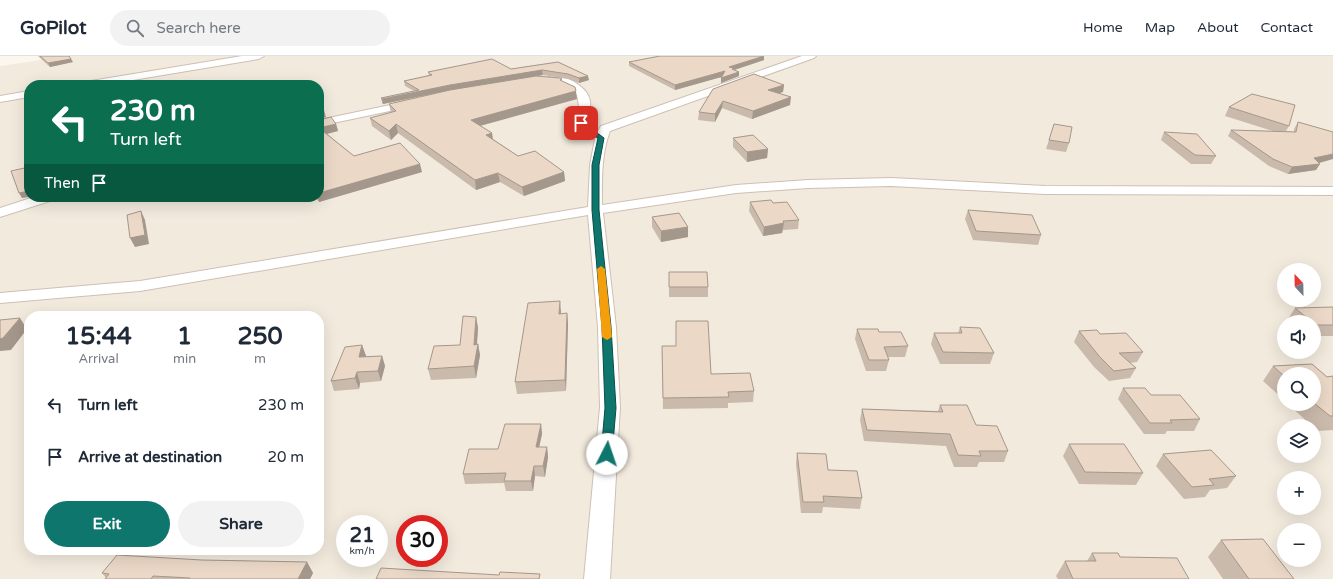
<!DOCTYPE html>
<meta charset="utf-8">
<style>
body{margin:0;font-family:"Varela Round",sans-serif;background:#f2f2f3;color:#1f2937;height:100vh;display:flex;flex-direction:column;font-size:15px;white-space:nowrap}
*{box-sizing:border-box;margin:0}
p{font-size:13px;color:#747a83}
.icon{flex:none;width:22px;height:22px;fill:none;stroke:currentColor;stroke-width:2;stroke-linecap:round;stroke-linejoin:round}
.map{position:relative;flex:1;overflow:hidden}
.panel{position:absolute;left:24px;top:255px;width:300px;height:244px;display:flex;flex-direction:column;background:#fff;border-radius:16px;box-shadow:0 4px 16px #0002}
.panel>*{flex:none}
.top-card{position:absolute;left:24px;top:24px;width:300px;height:122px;border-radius:16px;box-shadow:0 4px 16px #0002;background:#0b6e4f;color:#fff;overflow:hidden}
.needle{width:26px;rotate:338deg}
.buttons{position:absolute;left:1277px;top:207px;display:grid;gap:8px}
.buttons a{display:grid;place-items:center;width:44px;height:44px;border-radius:50%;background:#fff;box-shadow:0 4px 16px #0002;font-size:20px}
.speed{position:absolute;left:336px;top:459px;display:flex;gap:8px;font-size:20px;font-weight:700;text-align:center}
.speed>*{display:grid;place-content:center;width:52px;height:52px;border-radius:50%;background:#fff;box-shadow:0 4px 16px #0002;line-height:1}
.speed small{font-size:10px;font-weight:400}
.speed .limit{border:6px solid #d22;background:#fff;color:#111}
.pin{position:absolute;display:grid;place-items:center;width:34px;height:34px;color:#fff;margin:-17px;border-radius:8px;box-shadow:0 2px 6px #0006}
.me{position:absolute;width:44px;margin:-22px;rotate:4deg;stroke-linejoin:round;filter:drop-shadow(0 0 3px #0008)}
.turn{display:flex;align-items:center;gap:14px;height:84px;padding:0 20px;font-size:18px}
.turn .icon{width:52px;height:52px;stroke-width:2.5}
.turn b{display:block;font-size:28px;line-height:34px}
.then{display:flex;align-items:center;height:38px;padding:0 20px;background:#0003;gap:8px;font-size:15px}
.eta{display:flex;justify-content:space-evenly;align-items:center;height:68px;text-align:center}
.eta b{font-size:24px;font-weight:700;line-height:28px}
.button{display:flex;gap:8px;margin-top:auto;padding:8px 20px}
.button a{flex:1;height:46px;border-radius:24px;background:#0f766e;color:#fff;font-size:16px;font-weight:700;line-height:46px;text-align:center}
.button a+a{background:#f2f2f3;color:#1f2937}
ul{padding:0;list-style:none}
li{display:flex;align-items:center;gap:12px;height:52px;padding:0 20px}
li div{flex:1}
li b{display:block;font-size:15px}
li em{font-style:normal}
header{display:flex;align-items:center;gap:24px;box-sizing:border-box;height:56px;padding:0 20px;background:#fff;border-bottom:1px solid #e0e1e3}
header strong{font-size:19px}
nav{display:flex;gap:22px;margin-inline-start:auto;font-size:14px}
.search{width:280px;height:36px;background:#f2f2f3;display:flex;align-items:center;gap:10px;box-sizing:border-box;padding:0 14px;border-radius:22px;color:#747a83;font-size:15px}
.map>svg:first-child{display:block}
.residential{fill:#f2eadd;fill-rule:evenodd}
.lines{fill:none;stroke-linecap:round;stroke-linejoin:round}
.minor-casing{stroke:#cdc0b4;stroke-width:2}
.minor{fill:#fff;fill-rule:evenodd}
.wall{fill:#cabaab}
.shaded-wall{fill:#a4978b}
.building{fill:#ebd8c7;stroke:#a4978b}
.route{fill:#0f766e;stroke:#0a4d48}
.slow{fill:#f59e0b}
</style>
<header>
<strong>GoPilot</strong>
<div class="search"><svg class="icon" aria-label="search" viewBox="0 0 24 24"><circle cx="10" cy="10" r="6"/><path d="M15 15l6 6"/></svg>Search here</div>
<nav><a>Home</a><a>Map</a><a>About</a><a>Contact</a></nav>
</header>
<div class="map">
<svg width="1333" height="523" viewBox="0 0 1333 523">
<rect width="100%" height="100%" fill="#fbf7ee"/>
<path class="residential" d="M69,0H1333V523H0V10ZM29,29H319V141H29ZM1284,214H1314V244H1284ZM29,260H319V494H29ZM1284,266H1314V296H1284ZM1284,318H1314V348H1284ZM1284,370H1314V400H1284ZM1284,422H1314V452H1284ZM345,468H379V502H345ZM405,468H439V502H405ZM1284,474H1314V504H1284Z"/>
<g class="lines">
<defs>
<g id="minor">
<path d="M242,0H264L259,3L103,29H80L85,26Z"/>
<path d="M802,0H816L814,2L610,75C601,99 602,123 602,149L736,129L808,124L891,122L1045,130L1333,131V139L1045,138L891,130L808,132L736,137L603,157L616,271L620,351L610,523H584L600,351L598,271L588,159L140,235L0,247V237L140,225L588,151L590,109L595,83L580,73L575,67L579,50L577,39C568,30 552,28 548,23L549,21C563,17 588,30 590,45C591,52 588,60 587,67L598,75L601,70Z"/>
<path d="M29,35V41L0,46V40Z"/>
<path d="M414,44L419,47L418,49L319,70V64Z"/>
<path d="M34,141H55L53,144L0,161V152Z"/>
</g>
</defs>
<use href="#minor" class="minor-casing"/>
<use href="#minor" class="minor"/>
</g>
<g class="wall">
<path d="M38,0H69L73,6L50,11Z"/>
<path d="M764,4L734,14L739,16V20L721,27V21L675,34L629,10V6Z"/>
<path d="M558,6L589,24L579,27L568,23L543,19L451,34L383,48L382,47L381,42L414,35L405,30L404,25L429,19L428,16L511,13Z"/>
<path d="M562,25L577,43L480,70L492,77L493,83L518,100L564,116L565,125L524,140L500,126L476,134L398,77L391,84L372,70L370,62L391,57L389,48Z"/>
<path d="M784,29L783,36L779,37L790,49L752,63L722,52L715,66L698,64L699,56L713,33Z"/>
<path d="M1229,51L1289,70L1286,75L1294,76V73L1298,66L1319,107L1316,114L1288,118L1269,110L1228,80L1231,74L1273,75L1225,60Z"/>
<path d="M319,64L336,68L338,75L327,78L354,100L422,116L319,146L315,141H319Z"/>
<path d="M1054,68L1069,87L1066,96L1046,93Z"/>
<path d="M1164,76L1216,100L1211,108H1191L1161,84Z"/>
<path d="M733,82L768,93L767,102L747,106L733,91Z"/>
<path d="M750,146L773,147L799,164L798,173L783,174L782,177L763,180L749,155Z"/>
<path d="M968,154L1041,179L1038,189L973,184L965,163Z"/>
<path d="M652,161L688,171V181L661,186L652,171Z"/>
<path d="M669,216L708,231V241H669Z"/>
<path d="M1333,251V280H1314V266H1292L1288,263L1295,252Z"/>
<path d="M567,257L568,268L566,335L517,338L515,326L561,258Z"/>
<path d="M476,261L478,272L477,288H478L480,299L476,322L431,324L428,313L460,289Z"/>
<path d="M960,271L994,297L990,308H940L931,288L934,277H958Z"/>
<path d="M857,273L879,276L908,290L905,301H887L889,304L886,315H866L855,283Z"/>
<path d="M1079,275L1143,296L1137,306L1130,307L1136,312L1130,322L1109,325L1094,311L1074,286Z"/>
<path d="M362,289L366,300L365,301L382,300L385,310L381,325L360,327L359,333L334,335L331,325Z"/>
<path d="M662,290L711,318L754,335L753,346L728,347V352L663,353Z"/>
<path d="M1312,308L1327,321L1333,320V374L1318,375L1314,372V370H1312L1288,348H1314V318H1284V344L1263,325L1273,310Z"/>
<path d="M1123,332L1151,339L1200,363L1194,375H1167L1165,378H1144L1118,343Z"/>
<path d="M940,349L976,369L1008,395L1004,406H979L977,411H954L946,390L864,385L860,364L862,353L938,355Z"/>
<path d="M541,368L542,378L539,391H547L548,401L545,421L535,420L533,435H506L504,427L465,428L463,418L498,393Z"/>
<path d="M1069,388L1143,417L1136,429L1079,428L1063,400Z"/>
<path d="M797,397L828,414L862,442L860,453L823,451L822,457H801L796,408Z"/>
<path d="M1163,398L1236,420L1227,432L1210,434L1205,441L1184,443L1156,410Z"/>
<path d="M1221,484L1294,523H1223L1208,501Z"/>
<path d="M1092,497L1120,501L1189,523H1058L1056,520L1065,505H1087Z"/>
<path d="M202,504L307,506L313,517L310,523H105L106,522L102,517Z"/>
</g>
<g class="shaded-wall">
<path d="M764,0V4L734,14L729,11Z"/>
<path d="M71,3L73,6L50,11L48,7Z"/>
<path d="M542,14L543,19L451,34L383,48L382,43L450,29Z"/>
<path d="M725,15V20L675,34V29Z"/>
<path d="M739,16V20L721,27V22Z"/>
<path d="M588,20L589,24L579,27V22Z"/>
<path d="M784,29L783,36L768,41V34Z"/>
<path d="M576,35L577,43L472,72L471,64Z"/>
<path d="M791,41L790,49L752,63L753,55Z"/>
<path d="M723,45L722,52L715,66V58Z"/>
<path d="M324,54L326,61L319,63V55Z"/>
<path d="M336,68L338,75L322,79L319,72Z"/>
<path d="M396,68L398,77L391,84L389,75Z"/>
<path d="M492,77L493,86L486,79Z"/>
<path d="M768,93L767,102L747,106V96Z"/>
<path d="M1333,98V103L1312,109L1320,108L1316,114L1288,118L1292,111L1314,102Z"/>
<path d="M420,108L422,116L319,146L318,141H319V137Z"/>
<path d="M564,116L565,125L524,140L522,131Z"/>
<path d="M498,117L500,126L476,134L475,124Z"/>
<path d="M29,135V141L22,142L19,137Z"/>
<path d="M141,155L145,164L149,188L135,191L130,182Z"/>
<path d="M784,167L782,177L763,180L764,171Z"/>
<path d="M688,171V181L661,186V175Z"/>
<path d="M560,245L561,256L560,269L559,258Z"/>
<path d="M567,257L568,268L566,335L565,324Z"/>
<path d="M476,261L478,272L476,300L474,289Z"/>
<path d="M20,262L27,273L11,294L0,295V283Z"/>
<path d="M478,288L480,299L476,322L474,310Z"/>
<path d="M362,289L366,300L362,312L359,301Z"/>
<path d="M382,300L385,310L381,325L378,315Z"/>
<path d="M357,316L360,327L359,333L355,322Z"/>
<path d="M541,368L542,378L537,401L536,391Z"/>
<path d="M547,391L548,401L545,421L543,410Z"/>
<path d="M534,410L535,420L533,435L531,425Z"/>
<path d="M307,506L313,517L310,523H298Z"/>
</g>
<g class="building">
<path d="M40,0H69L71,3L48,7Z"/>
<path d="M660,0H764L729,11L734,12L732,13L739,16L721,22L725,15L675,29L629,6Z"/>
<path d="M492,3L511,13L558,6L588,20L579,22L568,18L542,14L450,29L382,43L381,42L419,34L404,25L432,19L428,16Z"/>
<path d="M754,18L784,29L768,34L791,41L753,55L723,45L715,58L699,56L713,33Z"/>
<path d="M536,20L560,22L562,23L560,24L575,31L576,35L471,64L492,77L486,79L518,100L535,95L564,116L522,131L498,117L475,124L396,68L389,75L370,62L396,55L389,48L450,34Z"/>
<path d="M1252,38L1295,49L1289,70L1229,51Z"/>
<path d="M331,61L336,68L319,72L354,100L400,87L420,108L319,137V121H320L319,119V64Z"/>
<path d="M1298,66L1333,76V98L1314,102L1320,108L1292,111L1273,103L1231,74L1296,76Z"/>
<path d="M1054,68L1072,71L1069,87L1049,84Z"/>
<path d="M1164,76L1197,78L1216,100L1195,99Z"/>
<path d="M753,79L768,93L747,96L733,82Z"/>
<path d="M29,111V135L19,137L11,115Z"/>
<path d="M771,144L773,147L787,146L799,164L783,165L784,167L764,171L750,146Z"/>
<path d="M968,154L1032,159L1041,179L976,175Z"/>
<path d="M141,155L145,179L130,182L127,159Z"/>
<path d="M679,157L688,171L661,175L652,161Z"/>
<path d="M669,216H707L708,231H669Z"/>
<path d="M560,245L559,258L567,257L565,324L515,326L528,247Z"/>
<path d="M1333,251V269H1315L1314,268V266H1312L1295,252Z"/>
<path d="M172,257L170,260H150Z"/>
<path d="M463,260L476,261L474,289L478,288L474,310L428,313L434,290L460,289Z"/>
<path d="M20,262L3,282L0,283V264Z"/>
<path d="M676,265H708L711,318L750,317L754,335L728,336L729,341L663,342L662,290H676Z"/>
<path d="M960,271L980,272L994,297L943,296L934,277H962Z"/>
<path d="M857,273H878L879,276H901L908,290L884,291L889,304H869Z"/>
<path d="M1097,274L1100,278L1126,277L1143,296L1119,297L1136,312L1114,315L1099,300L1079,275Z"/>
<path d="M362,289L359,301L382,300L378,315L357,316L355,322L331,325L345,291Z"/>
<path d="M1312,308L1327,321L1333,320V360H1330L1314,347V318H1284V320L1273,310Z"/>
<path d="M1123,332H1145L1151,339H1180L1200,363L1170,364L1172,367H1150Z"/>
<path d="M940,349H967L976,369L997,370L1008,395H979L981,400L958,399L950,378L867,374L862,353L943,356Z"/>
<path d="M505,368H541L536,391H547L543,410H534L531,425H504L506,417L463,418L469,393H498Z"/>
<path d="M1069,388H1124L1143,417L1085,416Z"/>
<path d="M1211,394L1236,420L1209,423L1214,429L1192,431L1163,398Z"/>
<path d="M797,397L826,398L828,414L857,415L862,442L823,440L824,446H803Z"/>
<path d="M1263,483L1294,523H1249L1221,484Z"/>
<path d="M1092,497H1118L1120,501L1177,502L1189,523H1073L1065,505H1096Z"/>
<path d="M117,499L202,504L307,506L298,523H189L190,522L153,520L151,523H105L109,518L102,517Z"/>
<path d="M381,512L499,519L500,516L540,518L539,523H376Z"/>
</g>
<path class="route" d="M581,65L604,82L599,109V154L611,271L616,352L612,398L611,401H603L601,398L605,352L602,271L592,154V109L598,82L582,73L578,67Z"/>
<path class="slow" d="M601,210L605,213L612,281L607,284L602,281L597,213Z"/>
</svg>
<div class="buttons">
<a><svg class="needle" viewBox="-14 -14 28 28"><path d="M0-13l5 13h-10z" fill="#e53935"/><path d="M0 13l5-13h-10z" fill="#747a83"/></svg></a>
<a><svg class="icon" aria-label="sound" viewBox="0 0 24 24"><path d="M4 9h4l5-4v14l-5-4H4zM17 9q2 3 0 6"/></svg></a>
<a><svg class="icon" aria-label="search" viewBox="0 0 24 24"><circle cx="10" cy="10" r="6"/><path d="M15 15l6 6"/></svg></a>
<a><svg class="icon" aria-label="layers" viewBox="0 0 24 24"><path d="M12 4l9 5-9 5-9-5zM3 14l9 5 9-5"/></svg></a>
<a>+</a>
<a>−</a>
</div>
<div class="speed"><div>21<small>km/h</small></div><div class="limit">30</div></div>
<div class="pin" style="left:581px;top:67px;background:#d93025"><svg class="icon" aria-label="arrive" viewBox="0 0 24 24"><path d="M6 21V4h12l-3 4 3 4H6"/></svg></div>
<svg class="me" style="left:607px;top:398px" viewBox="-20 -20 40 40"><circle r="19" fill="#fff"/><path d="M0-13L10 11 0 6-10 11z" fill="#0f766e"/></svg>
<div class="top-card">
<div class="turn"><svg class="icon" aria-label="left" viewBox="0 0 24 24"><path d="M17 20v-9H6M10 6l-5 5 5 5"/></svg><div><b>230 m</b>Turn left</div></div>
<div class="then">Then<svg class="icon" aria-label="arrive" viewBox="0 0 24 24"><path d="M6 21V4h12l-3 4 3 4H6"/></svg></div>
</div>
<section class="panel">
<div class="eta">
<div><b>15:44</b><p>Arrival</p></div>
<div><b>1</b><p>min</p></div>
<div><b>250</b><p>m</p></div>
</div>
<ul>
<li><svg class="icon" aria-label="left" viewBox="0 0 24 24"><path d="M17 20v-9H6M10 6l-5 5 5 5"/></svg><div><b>Turn left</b></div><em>230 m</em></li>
<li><svg class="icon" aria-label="arrive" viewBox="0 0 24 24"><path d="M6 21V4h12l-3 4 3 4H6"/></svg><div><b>Arrive at destination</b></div><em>20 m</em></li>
</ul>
<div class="button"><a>Exit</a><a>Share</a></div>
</section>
</div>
